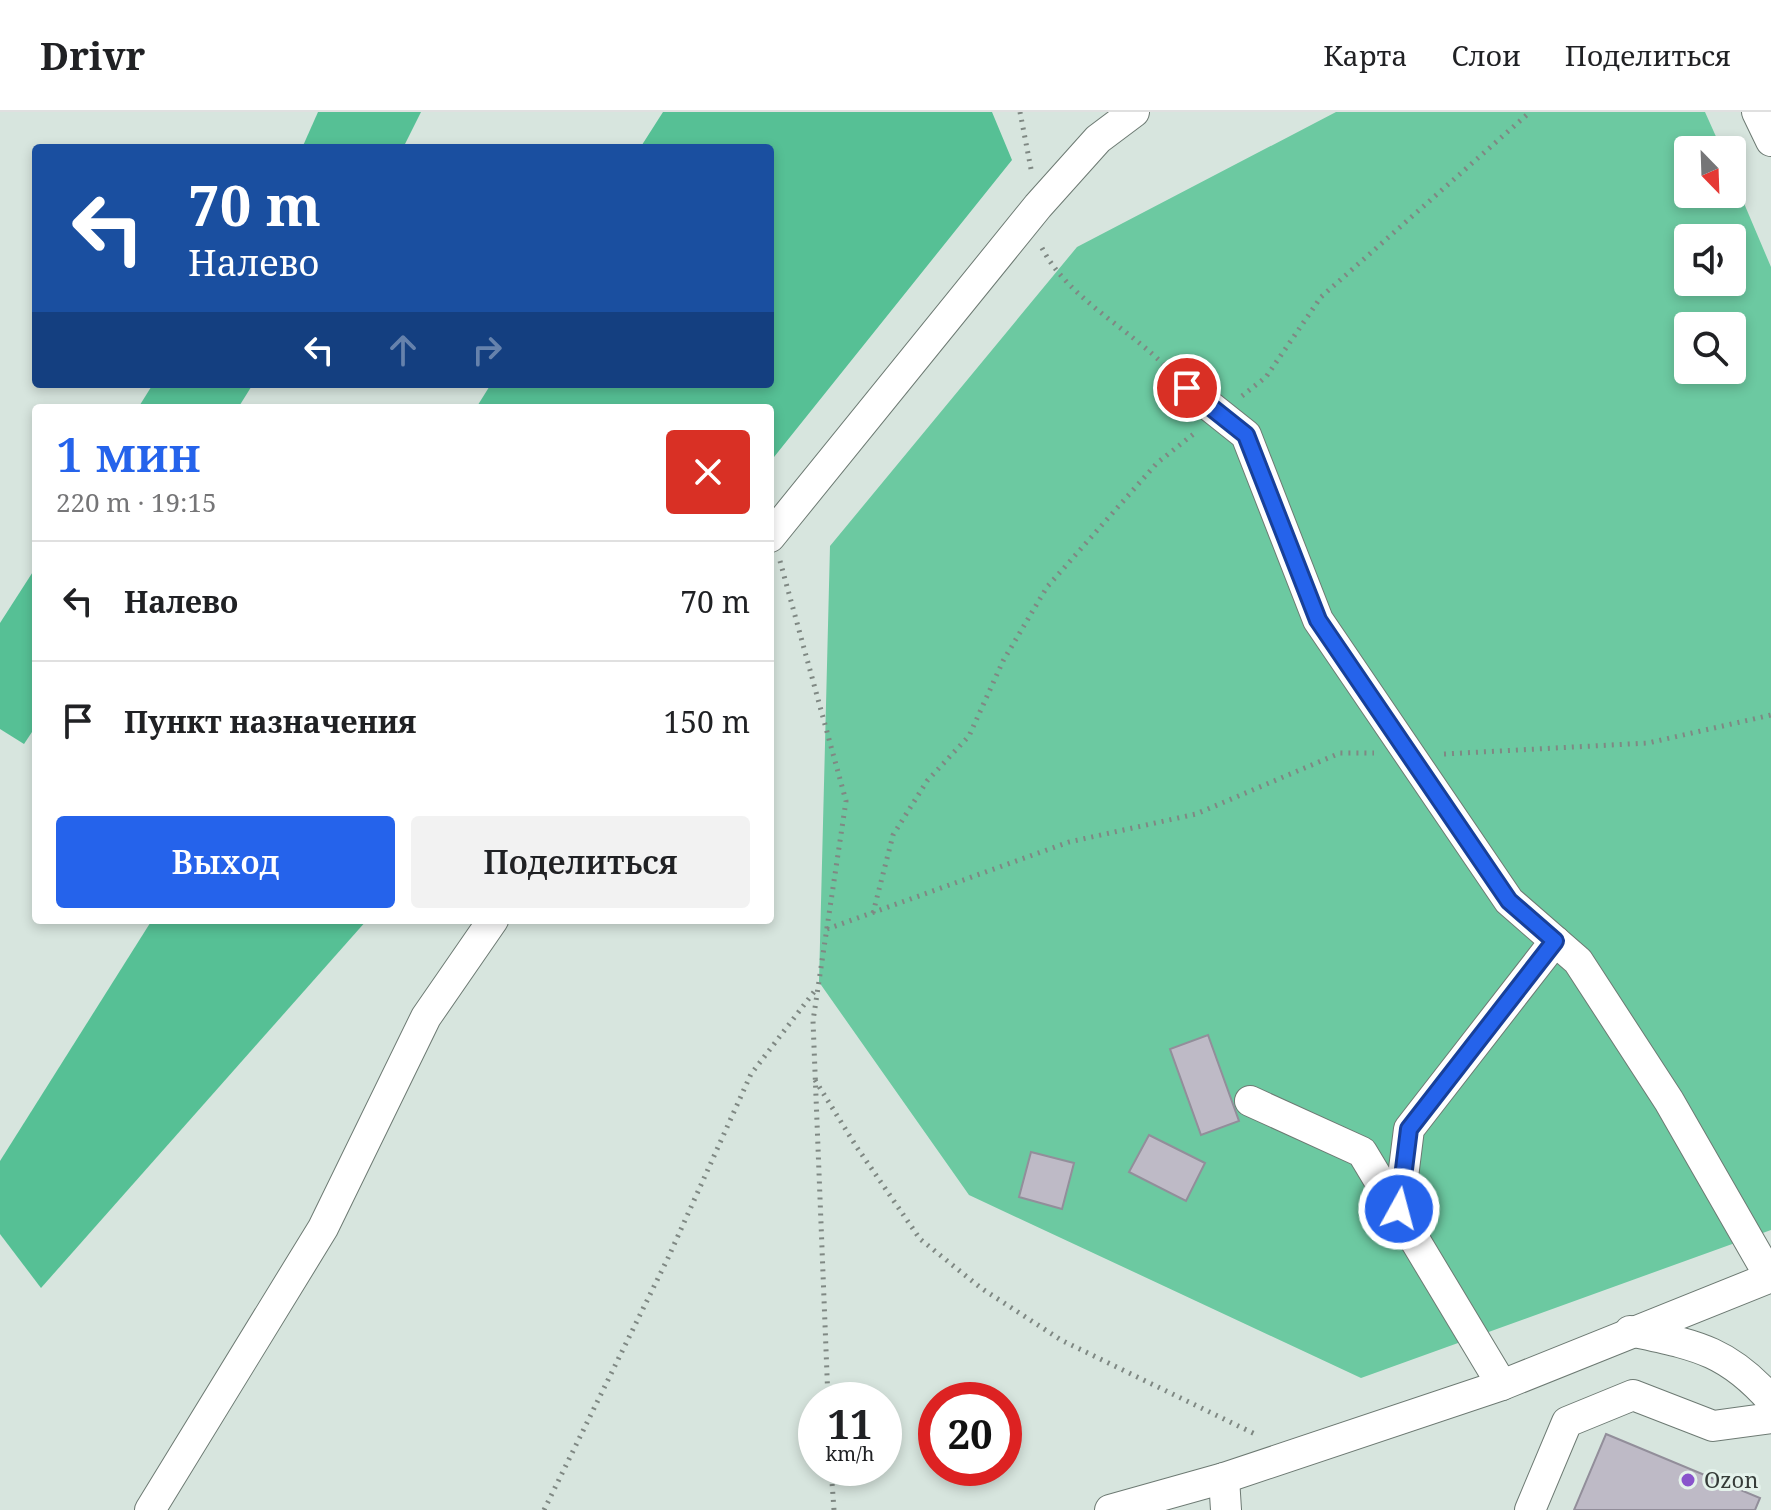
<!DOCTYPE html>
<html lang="ru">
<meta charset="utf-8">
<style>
body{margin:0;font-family:"Noto Serif",serif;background:#f2f2f2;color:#202124;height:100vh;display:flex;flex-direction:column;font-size:30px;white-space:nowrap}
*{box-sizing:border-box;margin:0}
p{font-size:26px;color:#757577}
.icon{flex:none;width:44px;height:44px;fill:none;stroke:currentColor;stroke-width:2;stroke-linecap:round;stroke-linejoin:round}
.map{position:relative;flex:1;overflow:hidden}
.details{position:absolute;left:32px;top:292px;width:742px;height:520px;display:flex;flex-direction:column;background:#fff;border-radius:8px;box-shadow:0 4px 12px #0003}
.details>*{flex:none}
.top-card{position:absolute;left:32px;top:32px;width:742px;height:244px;border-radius:8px;box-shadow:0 4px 12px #0003;background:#1a4fa0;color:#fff;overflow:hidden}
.needle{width:52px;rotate:157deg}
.fabs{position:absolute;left:1674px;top:24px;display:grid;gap:16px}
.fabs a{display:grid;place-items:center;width:72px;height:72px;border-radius:8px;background:#fff;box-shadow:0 4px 12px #0003;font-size:40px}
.speed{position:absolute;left:798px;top:1270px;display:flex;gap:16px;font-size:40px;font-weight:700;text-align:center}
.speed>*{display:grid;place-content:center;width:104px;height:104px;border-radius:50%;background:#fff;box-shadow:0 4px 12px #0003;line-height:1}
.speed small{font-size:20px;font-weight:400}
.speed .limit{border:12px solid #d22;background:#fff;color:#111}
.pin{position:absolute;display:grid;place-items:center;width:68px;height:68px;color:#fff;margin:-34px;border:4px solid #fff;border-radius:50%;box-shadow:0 2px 8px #0007}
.me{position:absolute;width:88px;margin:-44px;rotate:7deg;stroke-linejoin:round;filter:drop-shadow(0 0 6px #0008)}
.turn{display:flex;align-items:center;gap:28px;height:168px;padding:0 24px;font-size:36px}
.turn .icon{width:104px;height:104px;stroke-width:2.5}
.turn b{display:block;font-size:56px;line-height:68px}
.lanes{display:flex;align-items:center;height:76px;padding:0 24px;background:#0003;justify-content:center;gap:40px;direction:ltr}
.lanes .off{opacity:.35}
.round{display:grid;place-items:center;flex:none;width:84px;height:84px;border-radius:8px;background:#f2f2f2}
.overview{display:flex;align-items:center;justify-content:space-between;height:136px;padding:0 24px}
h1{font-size:48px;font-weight:600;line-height:60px;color:#2563eb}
.cta{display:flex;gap:16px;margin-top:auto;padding:16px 24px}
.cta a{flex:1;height:92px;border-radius:8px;background:#2563eb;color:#fff;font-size:32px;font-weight:600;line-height:92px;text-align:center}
.cta a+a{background:#f2f2f2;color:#202124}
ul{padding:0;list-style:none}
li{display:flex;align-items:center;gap:24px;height:120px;padding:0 24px;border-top:2px solid #e0e0e0}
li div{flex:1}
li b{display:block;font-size:30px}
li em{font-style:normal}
header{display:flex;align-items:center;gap:48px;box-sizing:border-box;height:112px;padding:0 40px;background:#fff;border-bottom:2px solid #e0e0e0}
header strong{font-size:38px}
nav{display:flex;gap:44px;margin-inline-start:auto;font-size:28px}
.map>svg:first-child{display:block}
.green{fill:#6cc9a1;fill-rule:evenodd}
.forest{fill:#56c095}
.building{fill:#bebac6;stroke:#928e9a;stroke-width:2}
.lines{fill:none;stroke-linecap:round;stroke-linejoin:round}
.minor-casing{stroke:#6d7a73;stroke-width:32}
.path{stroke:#7f8883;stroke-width:5;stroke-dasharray:2 6;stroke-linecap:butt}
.minor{stroke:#fff;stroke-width:30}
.route-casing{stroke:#184099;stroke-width:20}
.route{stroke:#2563eb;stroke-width:14}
.poi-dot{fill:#8954cc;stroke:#e4f2eb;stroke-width:3}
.labels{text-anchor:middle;stroke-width:6;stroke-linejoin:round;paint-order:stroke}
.poi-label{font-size:22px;fill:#353b38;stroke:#e4f2eb;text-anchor:start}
</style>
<header>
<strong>Drivr</strong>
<nav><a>Карта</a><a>Слои</a><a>Поделиться</a></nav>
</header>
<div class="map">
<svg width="1771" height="1398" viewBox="0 0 1771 1398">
<rect width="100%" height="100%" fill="#d7e5de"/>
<path class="green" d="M1336,0H1705L1722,38H1688V82H1732V63L1771,155V1118L1361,1266L969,1083L819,870L830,434L1077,135ZM1688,126H1732V170H1688ZM1688,214H1732V258H1688Z"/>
<g class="forest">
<path d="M318,0H421L403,36H302Z"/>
<path d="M663,0H992L1012,48L770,350V296H476L491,272H770V36H640Z"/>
<path d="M153,272H253L238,296H138Z"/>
<path d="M36,455V614L24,632L0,617V511Z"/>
<path d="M152,808H367L41,1176L0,1122V1049Z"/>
</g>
<g class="building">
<path d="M1208,923L1239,1009L1201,1023L1170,937Z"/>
<path d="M1149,1023L1205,1051L1186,1089L1129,1060Z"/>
<path d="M1031,1040L1074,1051L1062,1097L1019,1085Z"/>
<path d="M1606,1322L1760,1386L1755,1398H1574Z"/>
</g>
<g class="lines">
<defs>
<g id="minor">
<path d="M1757,0L1771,29"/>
<path d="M1187,276L1246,323L1318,508L1509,789L1578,849L1669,989L1770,1165"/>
<path d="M770,425L1038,94L1098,27L1134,0"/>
<path d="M1250,989L1362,1040L1502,1273"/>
<path d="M1399,1097L1409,1017L1555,829"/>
<path d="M1630,1219C1694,1233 1726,1237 1771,1288"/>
<path d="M1224,1366L1226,1398"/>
<path d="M150,1398L323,1116L426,905L493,808"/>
<path d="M1110,1398L1224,1366L1502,1273L1771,1165"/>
<path d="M1530,1398L1567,1310L1633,1283L1713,1314L1771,1306"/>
</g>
</defs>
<use href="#minor" class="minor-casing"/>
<g class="path">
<path d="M1020,0L1031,57"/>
<path d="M1042,136C1068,186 1127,215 1166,255"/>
<path d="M1242,284L1266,265L1321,185L1530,0"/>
<path d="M780,449L846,689L813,909L828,1288"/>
<path d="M1444,642L1648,631L1771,603"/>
<path d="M873,801L893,723L927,669L969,624L1003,549L1047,475L1157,351L1196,320"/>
<path d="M827,817L1069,730L1196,702L1340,641H1374"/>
<path d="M815,968L856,1034L920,1127L981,1176L1061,1228L1257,1323"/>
<path d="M831,1356L834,1398"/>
<path d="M544,1398L668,1146L751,962L817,876"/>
</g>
<use href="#minor" class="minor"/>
</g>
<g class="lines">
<defs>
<path id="route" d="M1187,276L1246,323L1318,508L1509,789L1555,829L1409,1017L1399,1097"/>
</defs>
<use href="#route" class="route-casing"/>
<use href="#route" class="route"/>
</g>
<circle class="poi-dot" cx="1688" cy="1368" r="8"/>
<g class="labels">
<g class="poi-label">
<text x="1704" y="1376">Ozon</text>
</g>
</g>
</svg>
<div class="fabs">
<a><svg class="needle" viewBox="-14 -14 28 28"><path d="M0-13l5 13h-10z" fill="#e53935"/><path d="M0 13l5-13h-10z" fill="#757577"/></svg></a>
<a><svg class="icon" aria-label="sound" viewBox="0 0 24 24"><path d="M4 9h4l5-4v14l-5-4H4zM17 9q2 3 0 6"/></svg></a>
<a><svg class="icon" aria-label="search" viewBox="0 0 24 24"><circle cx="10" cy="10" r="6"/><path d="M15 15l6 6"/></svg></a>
</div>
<div class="speed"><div>11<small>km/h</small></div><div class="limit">20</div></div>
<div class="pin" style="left:1187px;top:276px;background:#d93025"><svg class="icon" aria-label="arrive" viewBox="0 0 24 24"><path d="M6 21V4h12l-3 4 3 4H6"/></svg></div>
<svg class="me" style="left:1399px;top:1097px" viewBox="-20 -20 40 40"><circle r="17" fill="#2563eb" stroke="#fff" stroke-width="3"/><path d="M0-11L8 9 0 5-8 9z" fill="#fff"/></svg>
<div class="top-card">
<div class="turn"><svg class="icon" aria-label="left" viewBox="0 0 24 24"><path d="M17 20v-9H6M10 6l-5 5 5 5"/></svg><div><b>70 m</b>Налево</div></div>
<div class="lanes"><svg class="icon" aria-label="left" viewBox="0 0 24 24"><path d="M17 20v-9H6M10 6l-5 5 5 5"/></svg><svg class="icon off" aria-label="ahead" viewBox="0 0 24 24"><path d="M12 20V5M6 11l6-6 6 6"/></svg><svg class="icon off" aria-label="right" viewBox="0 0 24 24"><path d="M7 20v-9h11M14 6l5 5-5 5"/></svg></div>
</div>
<section class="details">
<div class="overview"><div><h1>1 мин</h1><p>220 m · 19:15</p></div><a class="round" style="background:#d93025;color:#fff"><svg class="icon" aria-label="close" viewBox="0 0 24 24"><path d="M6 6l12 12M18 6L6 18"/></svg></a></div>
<ul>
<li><svg class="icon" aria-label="left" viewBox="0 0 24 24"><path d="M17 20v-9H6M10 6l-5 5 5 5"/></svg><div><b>Налево</b></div><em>70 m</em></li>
<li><svg class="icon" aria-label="arrive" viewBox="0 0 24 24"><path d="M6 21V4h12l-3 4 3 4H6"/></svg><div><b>Пункт назначения</b></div><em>150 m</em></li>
</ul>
<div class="cta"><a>Выход</a><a>Поделиться</a></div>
</section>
</div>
